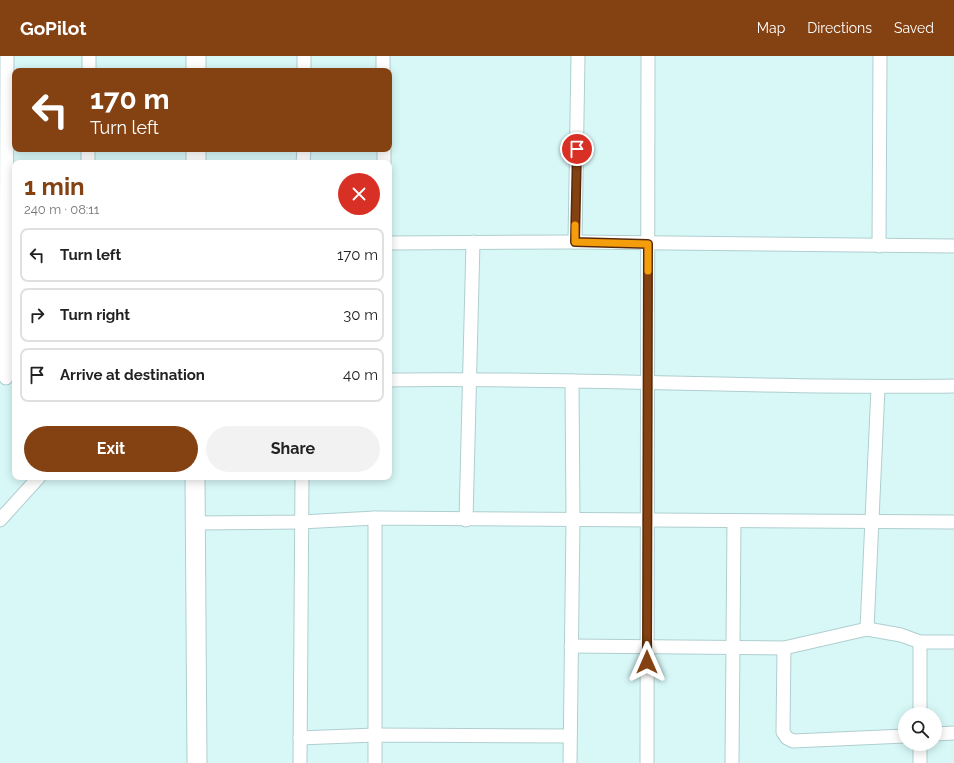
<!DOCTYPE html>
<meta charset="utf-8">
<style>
body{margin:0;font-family:Raleway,sans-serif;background:#f2f2f2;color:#222;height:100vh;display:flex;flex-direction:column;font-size:15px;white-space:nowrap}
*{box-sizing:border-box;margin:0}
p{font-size:13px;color:#767676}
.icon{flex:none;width:22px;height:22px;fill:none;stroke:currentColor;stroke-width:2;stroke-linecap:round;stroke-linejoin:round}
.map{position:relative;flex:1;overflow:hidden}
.sheet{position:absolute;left:12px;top:104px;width:380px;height:320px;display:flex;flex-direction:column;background:#fff;border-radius:8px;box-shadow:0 2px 10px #0003}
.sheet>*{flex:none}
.top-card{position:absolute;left:12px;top:12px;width:380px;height:84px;border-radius:8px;box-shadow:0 2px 10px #0003;background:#844111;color:#fff;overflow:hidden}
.controls{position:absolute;left:898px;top:651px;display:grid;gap:8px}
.controls a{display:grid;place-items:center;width:44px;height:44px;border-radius:50%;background:#fff;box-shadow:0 2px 10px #0003;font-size:20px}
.pin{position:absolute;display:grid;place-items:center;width:34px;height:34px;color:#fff;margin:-17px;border:2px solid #fff;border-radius:50%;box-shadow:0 1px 4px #0007}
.me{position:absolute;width:44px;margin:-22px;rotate:0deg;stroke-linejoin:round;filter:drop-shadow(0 0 3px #0008)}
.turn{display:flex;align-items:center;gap:14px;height:84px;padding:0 12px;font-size:18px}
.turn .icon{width:52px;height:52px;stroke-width:2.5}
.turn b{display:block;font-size:28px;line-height:34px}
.round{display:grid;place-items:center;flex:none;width:42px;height:42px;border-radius:21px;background:#f2f2f2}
.headline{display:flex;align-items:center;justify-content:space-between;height:68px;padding:0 12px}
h1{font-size:24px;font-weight:700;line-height:30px;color:#844111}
.action{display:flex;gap:8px;margin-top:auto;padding:8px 12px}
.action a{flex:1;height:46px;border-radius:24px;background:#844111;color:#fff;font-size:16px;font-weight:700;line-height:46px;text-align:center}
.action a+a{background:#f2f2f2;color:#222}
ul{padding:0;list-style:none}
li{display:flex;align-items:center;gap:12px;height:54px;margin:0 8px 6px;padding:0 4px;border:2px solid #e0e0e0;border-radius:8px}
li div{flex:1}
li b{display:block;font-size:15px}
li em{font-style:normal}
header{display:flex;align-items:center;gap:24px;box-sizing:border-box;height:56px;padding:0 20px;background:#844111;color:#fff}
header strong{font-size:19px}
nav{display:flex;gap:22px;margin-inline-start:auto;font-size:14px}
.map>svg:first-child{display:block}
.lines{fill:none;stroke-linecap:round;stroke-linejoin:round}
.minor-casing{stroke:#b0cecf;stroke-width:15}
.secondary-casing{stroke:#b0cecf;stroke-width:21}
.minor{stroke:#fff;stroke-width:13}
.secondary{stroke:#fff;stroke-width:19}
.route-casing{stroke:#562a0b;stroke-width:10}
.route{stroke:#844111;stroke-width:7}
.slow{stroke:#f59e0b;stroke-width:7}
</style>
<header>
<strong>GoPilot</strong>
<nav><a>Map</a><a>Directions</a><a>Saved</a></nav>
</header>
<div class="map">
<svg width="954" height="707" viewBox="0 0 954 707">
<rect width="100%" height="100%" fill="#d8f8f8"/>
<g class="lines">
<defs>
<g id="minor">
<path d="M383,0V15"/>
<path d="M89,15V0"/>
<path d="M304,15V0"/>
<path d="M384,93V107"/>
<path d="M88,107V93"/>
<path d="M303,107L304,93"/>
<path d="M575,186L578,0"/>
<path d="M389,187L575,186L954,190"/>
<path d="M879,190L880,0"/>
<path d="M6,322L7,0"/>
<path d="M389,324C577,321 766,333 954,330"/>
<path d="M0,464L39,421"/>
<path d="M466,464L473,186"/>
<path d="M195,467L301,466L375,462L954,466"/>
<path d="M867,573L878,332"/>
<path d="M920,586V658"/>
<path d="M571,590L784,592L867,573L901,579L920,586H954"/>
<path d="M784,592L783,676L787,682L793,685L905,680"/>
<path d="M935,678L954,677"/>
<path d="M300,682L375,679L570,680"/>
<path d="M300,707L302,421"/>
<path d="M375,707V462"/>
<path d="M570,707L573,464L572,325"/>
<path d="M647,707L648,0"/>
<path d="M732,707L734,465"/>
<path d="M920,707V688"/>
</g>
<g id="secondary">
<path d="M196,15V0"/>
<path d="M196,107V93"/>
<path d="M195,421L197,707"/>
</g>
</defs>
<use href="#minor" class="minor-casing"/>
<use href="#secondary" class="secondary-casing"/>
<use href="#minor" class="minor"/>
<use href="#secondary" class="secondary"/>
</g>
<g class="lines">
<defs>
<path id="route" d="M577,93L575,186L648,188L647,606"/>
</defs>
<use href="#route" class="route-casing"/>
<use href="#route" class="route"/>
<path class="slow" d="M575,169V186L648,188V215"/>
</g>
</svg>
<div class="controls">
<a><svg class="icon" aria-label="search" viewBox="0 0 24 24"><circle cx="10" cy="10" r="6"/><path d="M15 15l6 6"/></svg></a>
</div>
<div class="pin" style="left:577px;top:93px;background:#d93025"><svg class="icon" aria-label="arrive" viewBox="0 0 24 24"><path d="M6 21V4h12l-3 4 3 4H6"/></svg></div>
<svg class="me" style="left:647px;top:606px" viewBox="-20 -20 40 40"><path d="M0-17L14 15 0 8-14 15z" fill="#844111" stroke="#fff" stroke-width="4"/></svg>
<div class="top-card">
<div class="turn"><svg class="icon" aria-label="left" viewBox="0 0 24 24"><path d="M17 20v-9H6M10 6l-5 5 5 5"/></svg><div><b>170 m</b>Turn left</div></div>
</div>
<section class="sheet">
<div class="headline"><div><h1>1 min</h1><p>240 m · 08:11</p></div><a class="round" style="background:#d93025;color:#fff"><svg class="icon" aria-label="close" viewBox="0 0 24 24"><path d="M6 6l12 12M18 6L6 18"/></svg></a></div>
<ul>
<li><svg class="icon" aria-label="left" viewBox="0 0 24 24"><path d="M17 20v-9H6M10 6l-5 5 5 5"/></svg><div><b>Turn left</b></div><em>170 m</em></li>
<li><svg class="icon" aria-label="right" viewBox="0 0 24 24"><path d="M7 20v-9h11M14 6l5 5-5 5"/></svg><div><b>Turn right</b></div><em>30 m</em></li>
<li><svg class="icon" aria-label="arrive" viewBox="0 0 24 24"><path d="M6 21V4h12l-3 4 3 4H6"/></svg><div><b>Arrive at destination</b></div><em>40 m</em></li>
</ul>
<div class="action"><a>Exit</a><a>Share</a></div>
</section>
</div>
